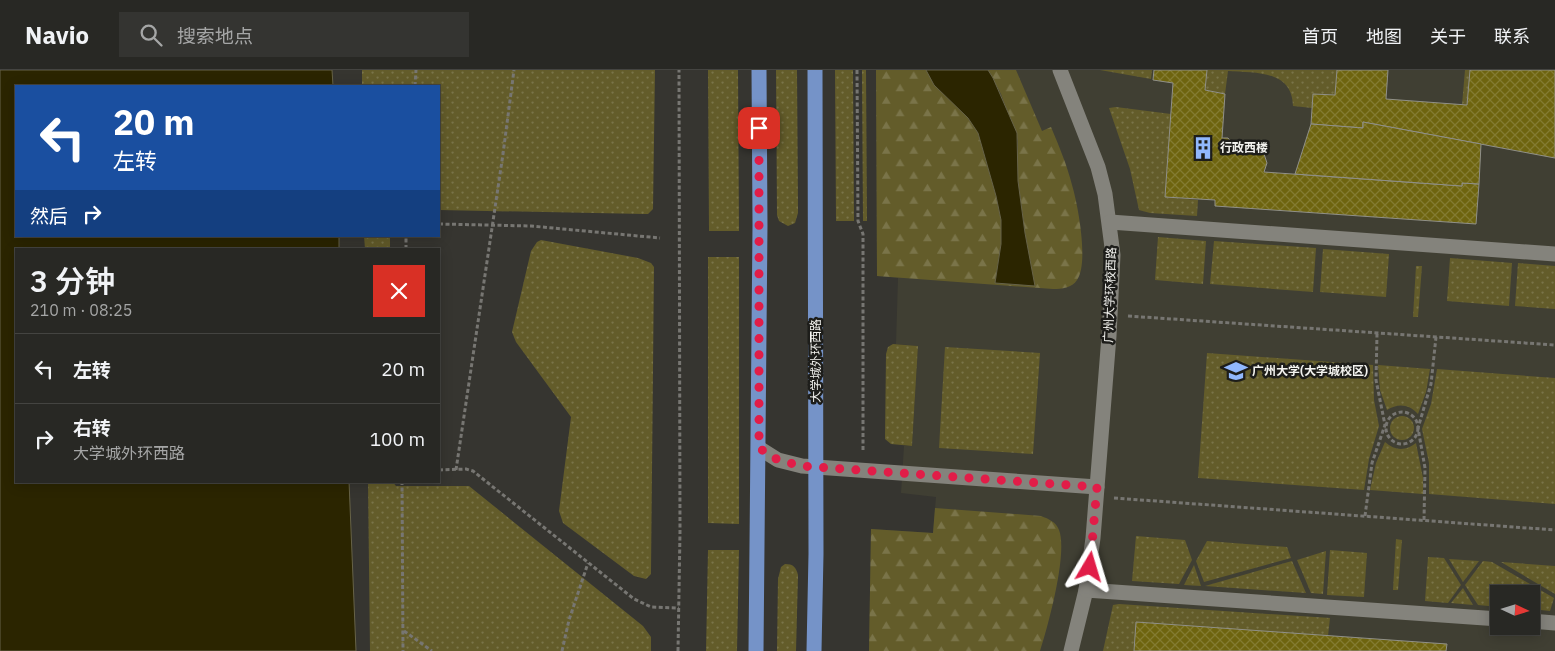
<!DOCTYPE html>
<html lang="zh">
<meta charset="utf-8">
<style>
body{margin:0;font-family:"IBM Plex Sans","Noto Sans SC",sans-serif;background:#343431;color:#f1f3f6;height:100vh;display:flex;flex-direction:column;font-size:19px;white-space:nowrap}
*{box-sizing:border-box;margin:0}
p{font-size:16px;color:#a5a6a6}
.icon{flex:none;width:28px;height:28px;fill:none;stroke:currentColor;stroke-width:2;stroke-linecap:round;stroke-linejoin:round}
.map{position:relative;flex:1;overflow:hidden}
.panel{position:absolute;left:15px;top:178px;width:425px;height:235px;display:flex;flex-direction:column;background:#282824;border-radius:0px;box-shadow:0 2px 12px #0003,0 0 0 1px #444441}
.panel>*{flex:none}
.hud{position:absolute;left:15px;top:15px;width:425px;height:152px;border-radius:0px;box-shadow:0 2px 12px #0003,0 0 0 1px #444441;background:#1a4fa0;color:#fff;overflow:hidden}
.needle{width:32px;rotate:94deg}
.controls{position:absolute;left:1490px;top:515px;display:grid;gap:10px}
.controls a{display:grid;place-items:center;width:50px;height:50px;border-radius:0px;background:#282824;box-shadow:0 2px 12px #0003,0 0 0 1px #444441;font-size:25px}
.pin{position:absolute;display:grid;place-items:center;width:42px;height:42px;color:#fff;margin:-21px;border-radius:10px;box-shadow:0 2px 8px #0006}
.me{position:absolute;width:55px;margin:-28px;rotate:7deg;stroke-linejoin:round;filter:drop-shadow(0 0 4px #0008)}
.turn{display:flex;align-items:center;gap:18px;height:105px;padding:0 15px;font-size:22px}
.turn .icon{width:65px;height:65px;stroke-width:2.5}
.turn b{display:block;font-size:35px;line-height:42px}
.then{display:flex;align-items:center;height:48px;padding:0 15px;background:#0003;gap:10px;font-size:19px}
.round{display:grid;place-items:center;flex:none;width:52px;height:52px;border-radius:0px;background:#343431}
.summary{display:flex;align-items:center;justify-content:space-between;height:85px;padding:0 15px}
h1{font-size:30px;font-weight:600;line-height:38px}
ul{padding:0;list-style:none}
li{display:flex;align-items:center;gap:15px;height:70px;padding:0 15px;border-top:1px solid #444441}
li div{flex:1}
li b{display:block;font-size:19px}
li em{font-style:normal}
header{display:flex;align-items:center;gap:30px;box-sizing:border-box;height:70px;padding:0 25px;background:#282824;border-bottom:1px solid #444441}
header strong{font-size:24px}
nav{display:flex;gap:28px;margin-inline-start:auto;font-size:18px}
.search{width:350px;height:45px;background:#343431;display:flex;align-items:center;gap:12px;box-sizing:border-box;padding:0 18px;border-radius:0px;color:#a5a6a6;font-size:19px}
.map>svg:first-child{display:block}
.built{fill:#403f33;fill-rule:evenodd}
.grass{fill:url(#grass-dots)}
.forest{fill:url(#forest-firs)}
.water{fill:#2b2500;stroke:#676348}
.building{fill:url(#building-cross-hatch);stroke:#909089}
.lines{fill:none;stroke-linecap:round;stroke-linejoin:round}
.path{stroke:#777672;stroke-width:3;stroke-dasharray:4 2.5;stroke-linecap:butt}
.minor{stroke:#84837c;stroke-width:15}
.major{stroke:#7593c8;stroke-width:15}
.route{stroke:#e11d48;stroke-width:9;stroke-dasharray:0 16.2}
.labels{text-anchor:middle;stroke-width:5;stroke-linejoin:round;paint-order:stroke}
.poi-label{font-size:12px;font-weight:bold;fill:#f3f3ef;stroke:#1d1d1a;text-anchor:start}
.street-label{font-size:12px;fill:#f3f3ef;stroke:#1d1d1a}
</style>
<header>
<strong>Navio</strong>
<div class="search"><svg class="icon" aria-label="search" viewBox="0 0 24 24"><circle cx="10" cy="10" r="6"/><path d="M15 15l6 6"/></svg>搜索地点</div>
<nav><a>首页</a><a>地图</a><a>关于</a><a>联系</a></nav>
</header>
<div class="map">
<svg width="1555" height="581" viewBox="0 0 1555 581">
<defs>
<pattern id="grass-dots" width="8" height="8" patternUnits="userSpaceOnUse" patternTransform="scale(1.25)"><rect width="8" height="8" fill="#635c2a"/><path d="M2 2h.1M6 6h.1" fill="none" stroke="#7a7449" stroke-width="1.8" stroke-linecap="round"/></pattern>
<pattern id="forest-firs" width="22" height="20" patternUnits="userSpaceOnUse" patternTransform="scale(1.25)"><rect width="22" height="20" fill="#635c2a"/><path d="M5 1l3.5 6h-7zM16 11l3.5 6h-7z" fill="#7a7449"/></pattern>
<pattern id="building-cross-hatch" width="8" height="8" patternUnits="userSpaceOnUse" patternTransform="scale(1.25)"><rect width="8" height="8" fill="#6e640f"/><path d="M0 0l8 8M0 8l8-8" fill="none" stroke="#837b32"/></pattern>
</defs>
<rect width="100%" height="100%" fill="#363530"/>
<path class="built" d="M876,0H1555V581H869L871,459L933,463L936,427L901,423L904,376H912L918,276L896,274L898,208L877,206ZM1499,524H1531V556H1499Z"/>
<g class="grass">
<path d="M362,0H655L653,139L648,144H644L439,140V16H362Z"/>
<path d="M708,0H738L739,161H709Z"/>
<path d="M776,0H797L798,143L795,153L788,156L779,151L777,145Z"/>
<path d="M835,0H853L854,151H836Z"/>
<path d="M862,0H866L867,151H863Z"/>
<path d="M1100,0H1152L1151,9Z"/>
<path d="M1207,0H1337L1335,25L1313,24L1312,38L1293,36C1292,0 1256,3 1228,1L1225,24L1205,20Z"/>
<path d="M1465,0H1470L1467,35H1462Z"/>
<path d="M1116,37L1171,44L1165,127L1198,130L1197,146L1150,143L1139,140L1130,99L1109,38Z"/>
<path d="M364,166H390V179H365Z"/>
<path d="M1158,167L1206,171L1203,214L1155,210Z"/>
<path d="M541,170L638,188L651,193L654,197L651,501V504L646,509L634,506L563,453L559,441L571,347L516,272L512,262L531,181L537,172Z"/>
<path d="M1214,171L1316,178L1313,222L1210,214Z"/>
<path d="M1323,179L1389,184L1386,227L1320,222Z"/>
<path d="M708,187H739V454L708,453Z"/>
<path d="M1450,188L1512,193L1509,236L1447,231Z"/>
<path d="M1518,193L1555,196V239L1515,236Z"/>
<path d="M1416,196H1422L1418,247H1413Z"/>
<path d="M893,274L918,276L912,376L891,374L885,369L886,284L888,277Z"/>
<path d="M945,277L1040,283L1033,384L939,378Z"/>
<path d="M1207,283L1373,295L1374,330L1379,356L1369,389L1364,420L1198,408Z"/>
<path d="M1378,295L1430,299L1426,322L1418,344C1409,334 1398,333 1387,340L1380,320Z"/>
<path d="M1437,299L1555,308V434L1429,424V393L1422,359L1431,334Z"/>
<circle cx="1402" cy="358" r="12"/>
<path d="M1385,372C1395,381 1406,381 1416,373L1423,408V424L1370,420L1376,393Z"/>
<path d="M368,411H392L396,416H469L643,556L651,567V581H370Z"/>
<path d="M1136,466L1185,470L1192,490L1179,514L1132,511Z"/>
<path d="M1396,469L1402,470L1398,520H1393Z"/>
<path d="M1207,471L1287,477L1291,488L1204,512L1196,491Z"/>
<path d="M708,480H739L737,581H706Z"/>
<path d="M1330,480L1367,483L1364,527L1327,525Z"/>
<path d="M1326,481L1323,524L1311,523L1297,490Z"/>
<path d="M1428,487L1444,488L1461,515L1448,533L1425,531Z"/>
<path d="M1449,489L1479,491L1463,512Z"/>
<path d="M1292,491L1306,523L1205,516Z"/>
<path d="M1483,491L1492,492L1554,528L1550,541L1531,539V524H1499V537L1478,535L1465,515Z"/>
<path d="M1501,492L1555,496V524Z"/>
<path d="M785,494C793,494 796,497 798,505L796,581H777L778,509L781,497Z"/>
<path d="M1194,495L1201,516L1184,515Z"/>
<path d="M1463,518L1473,535L1451,533Z"/>
<path d="M1119,534L1330,548L1328,566L1136,552L1134,581H1103L1113,535Z"/>
</g>
<g class="forest">
<path d="M876,0H926L928,3L974,55L978,63L996,126L1001,150V174L995,213L1034,216L1025,163L1018,111V71L1001,24L988,0H1016L1042,61L1051,57C1059,76 1067,95 1072,115C1078,135 1089,193 1077,210C1072,218 1062,219 1053,219L877,206Z"/>
<path d="M935,438L1041,446C1049,449 1056,452 1059,460C1068,483 1048,556 1040,581H869L871,459L933,463Z"/>
</g>
<g class="water">
<path d="M0,0H332L333,16H16V166H339V179H16V411H349L356,581H0Z"/>
<path d="M926,0H988L993,8L1017,63L1018,111L1025,163L1035,216L995,213L1001,174V150L996,126L978,63L968,48L934,15Z"/>
</g>
<g class="building">
<path d="M1154,0H1207L1205,20L1225,24L1222,68H1228L1238,79L1242,76L1252,75L1261,80L1264,84L1267,93L1264,102L1462,116V113L1479,114L1476,154L1215,136V130L1165,127L1173,13L1153,10Z"/>
<path d="M1337,0H1388L1386,29L1467,35L1470,0H1555V88L1363,52V58L1311,54L1313,24L1335,25Z"/>
<path d="M1363,52L1481,74L1479,114L1462,113V116L1295,104L1311,54L1363,58Z"/>
<path d="M1136,552L1447,574L1446,581H1134Z"/>
</g>
<g class="lines">
<g class="path">
<path d="M857,0L858,151L863,164V382"/>
<path d="M415,16L416,0"/>
<path d="M439,154L531,156L660,168"/>
<path d="M406,179V166"/>
<path d="M1128,246L1555,275"/>
<circle cx="1402" cy="358" r="16"/>
<path d="M439,400L466,399L473,401L634,529L651,537L679,538"/>
<path d="M456,400L503,84L514,0"/>
<path d="M402,411L403,581"/>
<path d="M1114,428L1555,460"/>
<path d="M1365,446L1372,393L1385,355L1376,310L1377,264"/>
<path d="M1424,450L1425,398L1418,358L1431,314L1436,267"/>
<path d="M404,561L432,581"/>
<path d="M562,581L569,550L588,493"/>
<path d="M678,581L680,462L679,0"/>
</g>
<g class="minor">
<path d="M1060,0L1098,97L1105,124L1113,185L1109,266L1093,468L1086,520L1071,581"/>
<path d="M1110,152L1555,184"/>
<path d="M759,378L778,390L802,396L1097,417"/>
<path d="M1086,520L1499,549"/>
<path d="M1531,551L1555,553"/>
</g>
<g class="major">
<path d="M756,581L760,155L759,0"/>
<path d="M814,581L816,484L815,0"/>
</g>
</g>
<g class="lines">
<path class="route" d="M759,58V378L778,390L802,396L1097,417L1090,497"/>
</g>
<defs>
<symbol id="building-bare" viewBox="-9 -9 18 18"><path d="M-4-6H4V6H1V3H-1V6H-4ZM-2.5-4.3h1.7v1.8h-1.7ZM.8-4.3h1.7v1.8H.8ZM-2.5-1h1.7V.8h-1.7ZM.8-1h1.7V.8H.8Z" fill="#91b8fd" stroke="#1d1d1a" stroke-width="2.5" paint-order="stroke"/></symbol>
<symbol id="university-bare" viewBox="-9 -9 18 18"><path d="M0-5L7-2L0 1L-7-2ZM-4 1L0 2.5L4 1V4Q0 6-4 4Z" fill="#91b8fd" stroke="#1d1d1a" stroke-width="2.5" paint-order="stroke"/></symbol>
</defs>
<g fill-rule="evenodd">
<use href="#building-bare" x="1187" y="62" width="32" height="32"/>
<use href="#university-bare" x="1220" y="285" width="32" height="32"/>
</g>
<g class="labels">
<g class="poi-label">
<text x="1220" y="82">行政西楼</text>
<text x="1252" y="305">广州大学(大学城校区)</text>
</g>
<g class="street-label">
<text transform="translate(1110 225) rotate(-88)" y="4">广州大学环校西路</text>
<text transform="translate(816 291) rotate(-90)" y="4">大学城外环西路</text>
</g>
</g>
</svg>
<div class="controls">
<a><svg class="needle" viewBox="-14 -14 28 28"><path d="M0-13l5 13h-10z" fill="#e53935"/><path d="M0 13l5-13h-10z" fill="#a5a6a6"/></svg></a>
</div>
<div class="pin" style="left:759px;top:58px;background:#d93025"><svg class="icon" aria-label="arrive" viewBox="0 0 24 24"><path d="M6 21V4h12l-3 4 3 4H6"/></svg></div>
<svg class="me" style="left:1090px;top:497px" viewBox="-20 -20 40 40"><path d="M0-17L14 15 0 8-14 15z" fill="#e11d48" stroke="#fff" stroke-width="4"/></svg>
<div class="hud">
<div class="turn"><svg class="icon" aria-label="left" viewBox="0 0 24 24"><path d="M17 20v-9H6M10 6l-5 5 5 5"/></svg><div><b>20 m</b>左转</div></div>
<div class="then">然后<svg class="icon" aria-label="right" viewBox="0 0 24 24"><path d="M7 20v-9h11M14 6l5 5-5 5"/></svg></div>
</div>
<section class="panel">
<div class="summary"><div><h1>3 分钟</h1><p>210 m · 08:25</p></div><a class="round" style="background:#d93025;color:#fff"><svg class="icon" aria-label="close" viewBox="0 0 24 24"><path d="M6 6l12 12M18 6L6 18"/></svg></a></div>
<ul>
<li><svg class="icon" aria-label="left" viewBox="0 0 24 24"><path d="M17 20v-9H6M10 6l-5 5 5 5"/></svg><div><b>左转</b></div><em>20 m</em></li>
<li><svg class="icon" aria-label="right" viewBox="0 0 24 24"><path d="M7 20v-9h11M14 6l5 5-5 5"/></svg><div><b>右转</b><p>大学城外环西路</p></div><em>100 m</em></li>
</ul>
</section>
</div>
